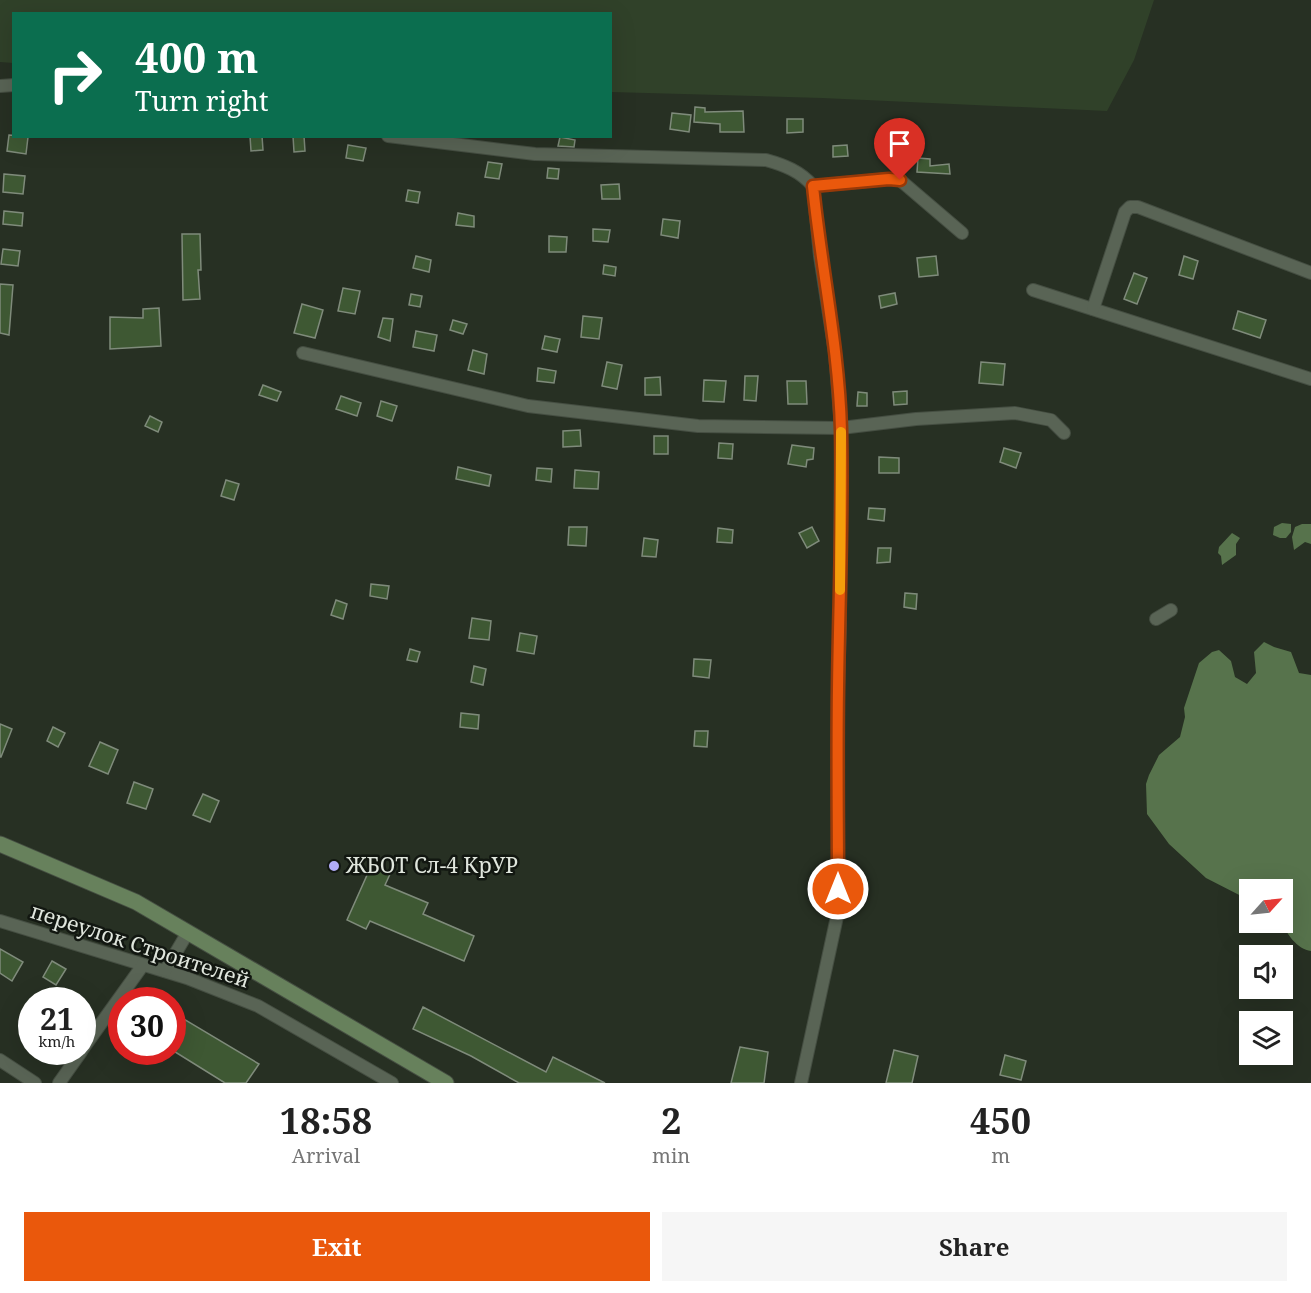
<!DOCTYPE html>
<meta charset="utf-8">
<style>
body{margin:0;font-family:"Noto Serif",serif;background:#f6f6f6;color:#222;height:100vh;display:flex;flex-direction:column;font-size:22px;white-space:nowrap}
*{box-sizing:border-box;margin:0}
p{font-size:20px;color:#767676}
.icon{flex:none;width:33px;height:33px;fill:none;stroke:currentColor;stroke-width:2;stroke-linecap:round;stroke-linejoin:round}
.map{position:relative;height:1083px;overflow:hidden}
.panel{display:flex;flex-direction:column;background:#fff;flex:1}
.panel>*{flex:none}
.banner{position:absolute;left:12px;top:12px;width:600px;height:126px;border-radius:0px;box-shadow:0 6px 24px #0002;background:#0b6e4f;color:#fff;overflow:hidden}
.needle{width:39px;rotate:63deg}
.fabs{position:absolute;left:1239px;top:879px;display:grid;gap:12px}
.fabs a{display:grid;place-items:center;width:54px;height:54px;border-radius:0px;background:#fff;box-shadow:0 6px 24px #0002;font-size:30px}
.speed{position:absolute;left:18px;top:987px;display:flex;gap:12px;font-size:30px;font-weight:700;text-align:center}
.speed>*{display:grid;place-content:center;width:78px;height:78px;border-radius:50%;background:#fff;box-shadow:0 6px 24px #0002;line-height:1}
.speed small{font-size:15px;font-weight:400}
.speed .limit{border:9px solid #d22;background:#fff;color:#111}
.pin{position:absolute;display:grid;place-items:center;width:51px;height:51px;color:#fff;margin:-62px -26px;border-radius:50% 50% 50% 0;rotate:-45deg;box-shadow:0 0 6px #0007}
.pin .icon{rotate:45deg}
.me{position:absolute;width:66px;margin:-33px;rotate:0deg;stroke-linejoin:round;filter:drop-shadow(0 0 4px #0008)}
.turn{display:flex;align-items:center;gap:21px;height:126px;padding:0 24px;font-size:27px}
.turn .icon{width:78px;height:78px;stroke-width:2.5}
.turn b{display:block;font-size:42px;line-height:51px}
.eta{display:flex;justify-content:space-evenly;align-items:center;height:102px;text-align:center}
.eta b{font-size:36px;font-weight:700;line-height:42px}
.cta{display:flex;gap:12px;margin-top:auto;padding:12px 24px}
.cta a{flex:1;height:69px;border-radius:0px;background:#ea580c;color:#fff;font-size:24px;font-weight:700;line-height:69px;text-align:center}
.cta a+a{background:#f6f6f6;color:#222}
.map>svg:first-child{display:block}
.green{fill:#304129}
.water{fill:#57734c}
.building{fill:#3e5833;stroke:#7f8b7b;stroke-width:1.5}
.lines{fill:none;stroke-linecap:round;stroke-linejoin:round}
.street-casing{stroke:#454e42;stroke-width:14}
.secondary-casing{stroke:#454e42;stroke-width:17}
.street{stroke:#596455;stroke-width:12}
.secondary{stroke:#67815c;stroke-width:15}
.route-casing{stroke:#983908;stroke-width:15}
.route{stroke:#ea580c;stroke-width:10}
.slow{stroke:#f59e0b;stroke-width:10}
.poi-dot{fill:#b2adf9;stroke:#121711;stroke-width:2}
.labels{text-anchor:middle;stroke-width:5;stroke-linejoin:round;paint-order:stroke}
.poi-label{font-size:21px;fill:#e0e6dd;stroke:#121711;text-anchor:start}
.street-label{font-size:21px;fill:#e0e6dd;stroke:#121711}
</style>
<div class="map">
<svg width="1311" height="1083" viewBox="0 0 1311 1083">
<rect width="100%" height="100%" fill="#273023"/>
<path class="green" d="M0,0H1154L1134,60L1107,111L822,98L611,92L610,14H14L13,63L0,62Z"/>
<g class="water">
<path d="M1282,523L1291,524V532L1286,538H1280L1273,535L1274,527Z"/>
<path d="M1302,524H1311V544L1305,542L1294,550L1292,537L1295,527Z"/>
<path d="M1232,533L1240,538L1236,544V555L1222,565L1221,556L1218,553L1219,547Z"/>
<path d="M1264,642L1274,647L1291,652L1299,673L1311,675V951C1298,950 1284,932 1282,920C1281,910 1282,899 1282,890H1250L1249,900L1206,878L1169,844L1147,814L1146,784L1149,775L1159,755L1180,737L1185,717L1184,708L1199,663L1212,652L1219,650L1231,661L1235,677L1247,684L1256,673L1254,652Z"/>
</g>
<g class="building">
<path d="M695,107L705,108V112L743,111L744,132H720V124L694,122Z"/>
<path d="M672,113L691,115L689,132L670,129Z"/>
<path d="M787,119H803V132L787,133Z"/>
<path d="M896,128L918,129L917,148L895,147Z"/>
<path d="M9,135L28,137L26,154L7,151Z"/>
<path d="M250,136H262L263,150L251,151Z"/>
<path d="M293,136H304L305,151L294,152Z"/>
<path d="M560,137L575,140L574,147L558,146Z"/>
<path d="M348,145L366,148L363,161L346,158Z"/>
<path d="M847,145L848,156L833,157V146Z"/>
<path d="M918,158L930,159V166L949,164L950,174L917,172Z"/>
<path d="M488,162L502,164L499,179L485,177Z"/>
<path d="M548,168L559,169L558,179L547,178Z"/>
<path d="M4,174L25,176L23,194L3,192Z"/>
<path d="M619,184L620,199H602L601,185Z"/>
<path d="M408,190L420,192L418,203L406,201Z"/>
<path d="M4,211L23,213L22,226L3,224Z"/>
<path d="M458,213L474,216V227L456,225Z"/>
<path d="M663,219L680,221L678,238L661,235Z"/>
<path d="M593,229L610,230L608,242L593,241Z"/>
<path d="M182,234H200L201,270H198L200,299L183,300Z"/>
<path d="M549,236L567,237L566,252H549Z"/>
<path d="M3,249L20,251L18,266L1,264Z"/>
<path d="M416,256L431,260L429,272L413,268Z"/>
<path d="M936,256L938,275L919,277L917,258Z"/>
<path d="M1184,256L1198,261L1193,279L1179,275Z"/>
<path d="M604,265L616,267L615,276L603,274Z"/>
<path d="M1134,273L1147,278L1137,304L1124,299Z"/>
<path d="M0,284L13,285L9,335L0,333Z"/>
<path d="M343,288L360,291L355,314L338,311Z"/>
<path d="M895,293L897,304L881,308L879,296Z"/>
<path d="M411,294L422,296L420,307L409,305Z"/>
<path d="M302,304L323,310L315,338L294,333Z"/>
<path d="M159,308L161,346L110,349V317L143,318V309Z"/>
<path d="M1238,311L1266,320L1260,338L1233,329Z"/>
<path d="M583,316L602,318L599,339L581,337Z"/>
<path d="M383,318L393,319L390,341L378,337Z"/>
<path d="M453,320L467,324L463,334L450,330Z"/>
<path d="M416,331L437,335L434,351L413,347Z"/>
<path d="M545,336L560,339L557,352L542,349Z"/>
<path d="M473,350L487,354L484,374L468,370Z"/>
<path d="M607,362L622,365L617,389L602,386Z"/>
<path d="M981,362L1005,364L1003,385L979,383Z"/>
<path d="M538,368L556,371L554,383L537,381Z"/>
<path d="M745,376H758L756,401L744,400Z"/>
<path d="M660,377L661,395H645V378Z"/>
<path d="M704,380L726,381L724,402L703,401Z"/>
<path d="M787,381H806L807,404H788Z"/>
<path d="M263,385L281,392L277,401L259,395Z"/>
<path d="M907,391V404L894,405L893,392Z"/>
<path d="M858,392L867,393V406H857Z"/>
<path d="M341,396L361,403L357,416L336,409Z"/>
<path d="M381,401L397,406L392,421L377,416Z"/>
<path d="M150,416L162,422L158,432L145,426Z"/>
<path d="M580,430L581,446L563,447V431Z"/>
<rect x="654" y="436" width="14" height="18"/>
<path d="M719,443L733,444L732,459L718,458Z"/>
<path d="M792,445L814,448L813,459L807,460L806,467L788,464Z"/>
<path d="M1004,448L1021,453L1016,468L1000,462Z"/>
<path d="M879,457L899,458V473H879Z"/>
<path d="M458,467L491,475L489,486L456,479Z"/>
<path d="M537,468L552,469L551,482L536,480Z"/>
<path d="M575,470L599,472L598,489L574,488Z"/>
<path d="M226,480L239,484L234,500L221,496Z"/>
<path d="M869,508L885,509L884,521L868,519Z"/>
<path d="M569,527H587L586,546L568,545Z"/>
<path d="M812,527L819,541L807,548L799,533Z"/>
<path d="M718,528L733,530L732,543L717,542Z"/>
<path d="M644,538L658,540L656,557L642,556Z"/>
<path d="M878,548H891L890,562L877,563Z"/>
<path d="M371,584L389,586L387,599L370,596Z"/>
<path d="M905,593L917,594L916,609L904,607Z"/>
<path d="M336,600L347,604L343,619L331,615Z"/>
<path d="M472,618L491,621L489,640L469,638Z"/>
<path d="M520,633L537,636L534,654L517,651Z"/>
<path d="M410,649L420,652L417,662L407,660Z"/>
<path d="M694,659L711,660L709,678L693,676Z"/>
<path d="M474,666L486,669L483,685L471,682Z"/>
<path d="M461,713L479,715L478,729L460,727Z"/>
<path d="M0,724L12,729L1,757H0Z"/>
<path d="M53,727L65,733L58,747L47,741Z"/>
<path d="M695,731H708L707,747L694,746Z"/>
<path d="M100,742L118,750L108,774L89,766Z"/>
<path d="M134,782L153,789L146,809L127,803Z"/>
<path d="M203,794L219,801L210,822L193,815Z"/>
<path d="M372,864L391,872L385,885L428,903L423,914L474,936L464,961L370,921L366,929L347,920Z"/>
<path d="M0,949L23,962L12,981L0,973Z"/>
<path d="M52,961L66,969L56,985L43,977Z"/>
<path d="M423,1007L546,1072L553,1057L605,1083H519L471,1056L413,1029Z"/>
<path d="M172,1012L259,1064L246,1083H225L172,1050Z"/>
<path d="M740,1047L768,1052L764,1083H731Z"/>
<path d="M894,1050L918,1056L912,1083H886Z"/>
<path d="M1005,1055L1026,1061L1021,1080L1000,1075Z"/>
</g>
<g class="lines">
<defs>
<g id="street">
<path d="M0,86L14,85"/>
<path d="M388,136L535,154L766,160C784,165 800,171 813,186"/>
<path d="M813,186L889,179L900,180L962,233"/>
<path d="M1033,290L1311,379"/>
<path d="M1093,309L1125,212L1130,207H1138L1311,273"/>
<path d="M303,353L528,406L698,426L841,428L916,419L1015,413L1051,420L1064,433"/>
<path d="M1156,619L1171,610"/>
<path d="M0,921L187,978L258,1006L392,1083"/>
<path d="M165,971L188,932"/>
<path d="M82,1050L143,965"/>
<path d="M0,1060L35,1083"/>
<path d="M59,1083L81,1052"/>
<path d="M801,1083L838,912V688L840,623L841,428L835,353L820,256L813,186"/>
</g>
<path id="secondary" d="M0,844L136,902L446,1083"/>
</defs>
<use href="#street" class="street-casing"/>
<use href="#secondary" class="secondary-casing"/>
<use href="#street" class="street"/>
<use href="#secondary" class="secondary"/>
</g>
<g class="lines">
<defs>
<path id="route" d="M838,889C838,823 837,756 838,689C839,603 843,516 841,430C839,348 821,267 813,186L889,179L900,180"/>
</defs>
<use href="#route" class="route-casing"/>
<use href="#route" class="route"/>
<path class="slow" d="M840,590L841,432"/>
</g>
<circle class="poi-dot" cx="334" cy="866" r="6"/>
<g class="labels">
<g class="poi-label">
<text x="346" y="873">ЖБОТ Сл-4 КрУР</text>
</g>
<g class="street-label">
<text transform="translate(140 946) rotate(18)" y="7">переулок Строителей</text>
</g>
</g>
</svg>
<div class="fabs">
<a><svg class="needle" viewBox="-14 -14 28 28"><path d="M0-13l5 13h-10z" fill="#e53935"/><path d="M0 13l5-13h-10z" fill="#767676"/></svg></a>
<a><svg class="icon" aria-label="sound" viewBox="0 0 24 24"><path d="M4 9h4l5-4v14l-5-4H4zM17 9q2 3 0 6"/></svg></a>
<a><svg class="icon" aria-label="layers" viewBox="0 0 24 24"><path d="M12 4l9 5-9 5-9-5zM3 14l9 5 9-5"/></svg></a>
</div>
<div class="speed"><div>21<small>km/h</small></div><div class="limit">30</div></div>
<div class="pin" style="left:900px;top:180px;background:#d93025"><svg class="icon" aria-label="arrive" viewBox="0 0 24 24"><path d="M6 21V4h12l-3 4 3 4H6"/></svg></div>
<svg class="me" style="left:838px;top:889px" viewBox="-20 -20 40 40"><circle r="17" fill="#ea580c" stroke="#fff" stroke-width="3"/><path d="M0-11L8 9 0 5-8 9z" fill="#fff"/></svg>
<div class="banner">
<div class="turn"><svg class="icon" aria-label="right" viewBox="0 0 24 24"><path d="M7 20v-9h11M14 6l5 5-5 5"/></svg><div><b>400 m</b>Turn right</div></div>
</div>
</div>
<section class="panel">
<div class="eta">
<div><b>18:58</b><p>Arrival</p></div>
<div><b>2</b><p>min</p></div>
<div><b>450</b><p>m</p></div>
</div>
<div class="cta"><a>Exit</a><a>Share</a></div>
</section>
